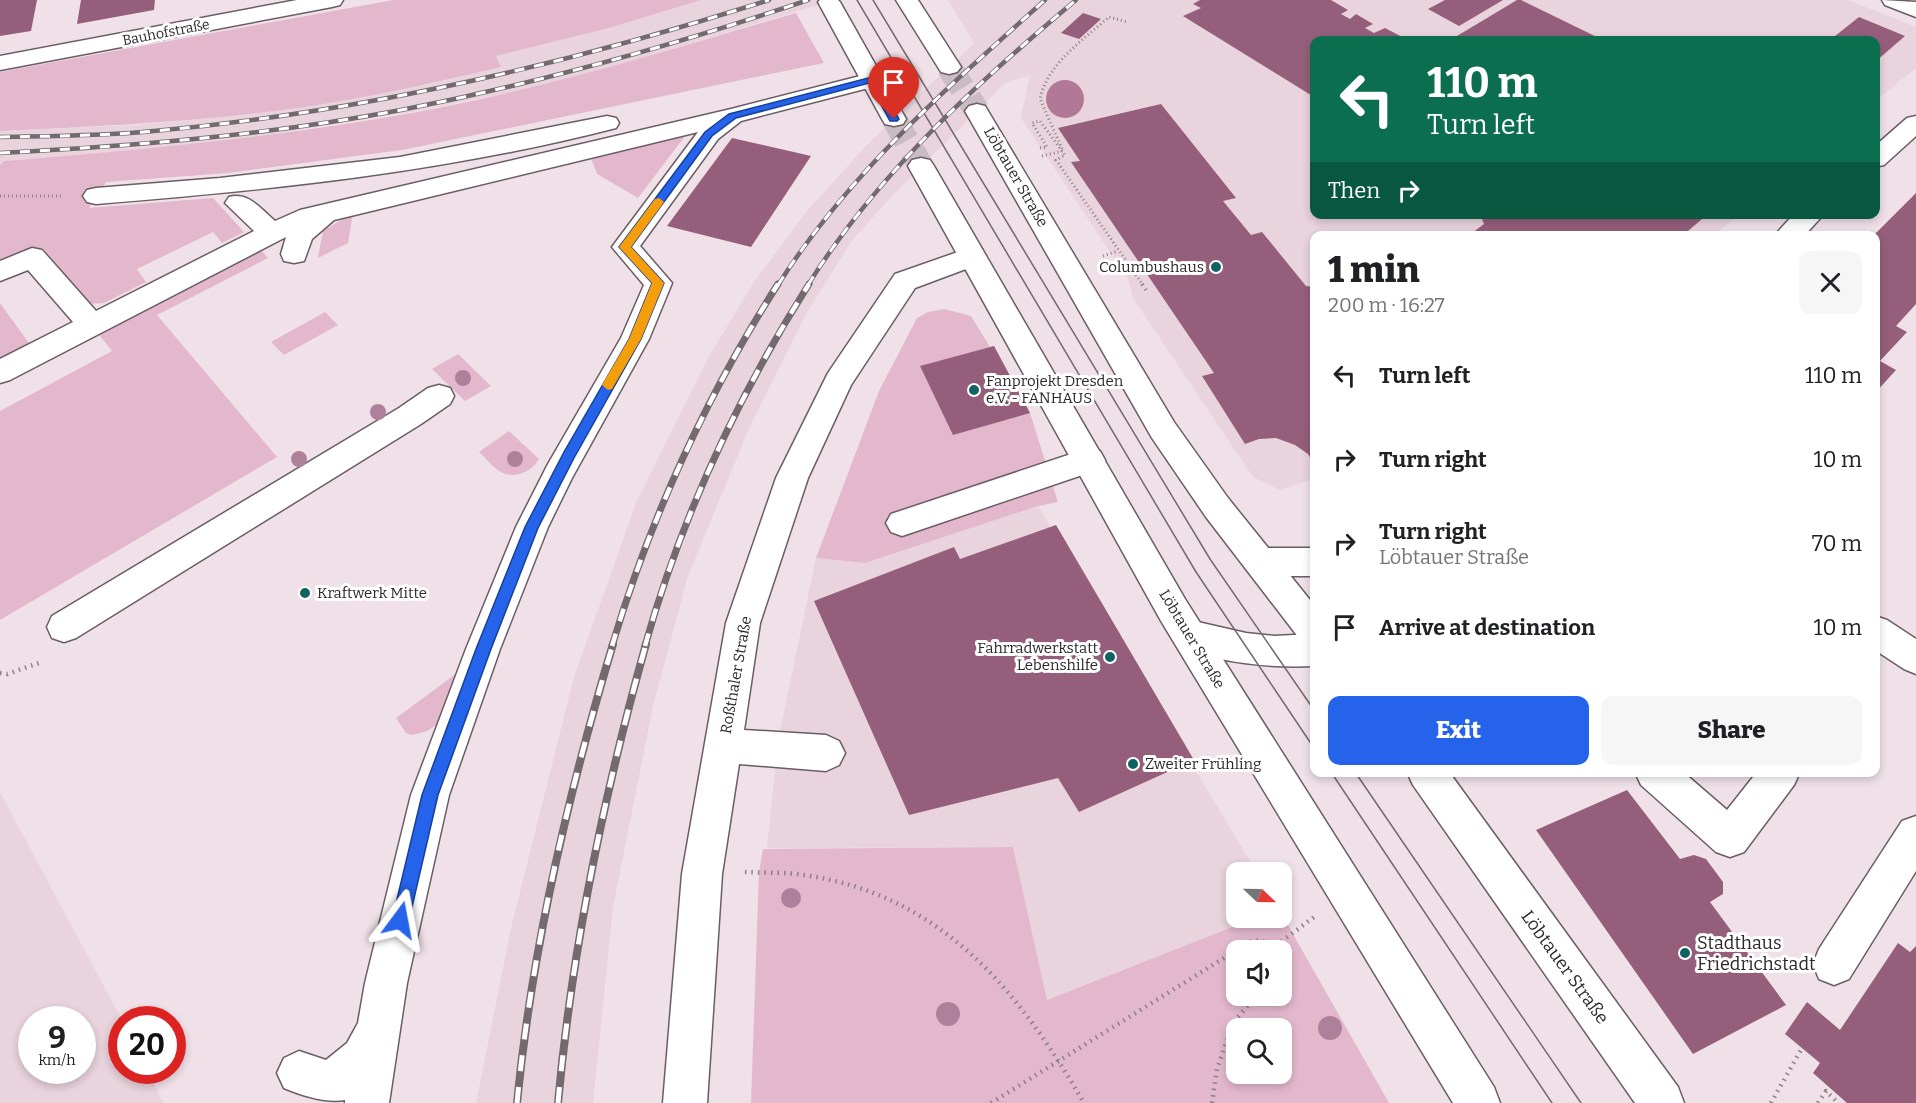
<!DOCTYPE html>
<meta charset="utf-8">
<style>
body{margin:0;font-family:Bitter,serif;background:#f6f6f6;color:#202124;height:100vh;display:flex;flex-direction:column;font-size:22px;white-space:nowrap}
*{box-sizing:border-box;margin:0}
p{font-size:20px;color:#757577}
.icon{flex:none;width:33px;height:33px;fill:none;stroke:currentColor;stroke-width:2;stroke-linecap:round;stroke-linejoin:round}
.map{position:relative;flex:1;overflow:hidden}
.details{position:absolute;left:1310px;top:231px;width:570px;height:546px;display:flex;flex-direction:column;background:#fff;border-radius:12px;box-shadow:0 3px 9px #0003}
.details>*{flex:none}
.top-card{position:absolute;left:1310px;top:36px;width:570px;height:183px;border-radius:12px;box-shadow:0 3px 9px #0003;background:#0b6e4f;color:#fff;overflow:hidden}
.needle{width:39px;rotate:112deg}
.fabs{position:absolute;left:1226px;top:862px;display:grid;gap:12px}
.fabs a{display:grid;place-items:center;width:66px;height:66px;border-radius:12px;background:#fff;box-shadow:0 3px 9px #0003;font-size:30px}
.speed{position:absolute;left:18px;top:1006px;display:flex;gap:12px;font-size:30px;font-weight:700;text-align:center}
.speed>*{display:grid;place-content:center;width:78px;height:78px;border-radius:50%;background:#fff;box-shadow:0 3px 9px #0003;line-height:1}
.speed small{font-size:15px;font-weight:400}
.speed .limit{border:9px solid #d22;background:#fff;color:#111}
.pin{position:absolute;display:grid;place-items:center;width:51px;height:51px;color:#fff;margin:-62px -26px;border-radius:50% 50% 50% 0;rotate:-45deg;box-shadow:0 0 6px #0007}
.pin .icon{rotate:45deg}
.me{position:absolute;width:66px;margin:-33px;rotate:13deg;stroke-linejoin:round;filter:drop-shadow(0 0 4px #0008)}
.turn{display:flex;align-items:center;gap:21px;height:126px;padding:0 18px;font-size:27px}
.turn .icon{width:78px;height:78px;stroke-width:2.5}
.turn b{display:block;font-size:42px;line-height:51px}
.then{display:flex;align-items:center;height:57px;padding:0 18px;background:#0003;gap:12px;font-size:22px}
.round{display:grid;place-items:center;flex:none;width:63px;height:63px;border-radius:12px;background:#f6f6f6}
.headline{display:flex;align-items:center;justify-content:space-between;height:102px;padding:0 18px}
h1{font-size:36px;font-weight:800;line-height:45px}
.button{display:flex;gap:12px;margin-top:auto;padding:12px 18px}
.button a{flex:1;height:69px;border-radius:12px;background:#2563eb;color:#fff;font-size:24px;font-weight:800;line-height:69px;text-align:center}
.button a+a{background:#f6f6f6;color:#202124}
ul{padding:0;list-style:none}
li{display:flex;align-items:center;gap:18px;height:84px;padding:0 18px}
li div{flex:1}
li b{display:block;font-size:22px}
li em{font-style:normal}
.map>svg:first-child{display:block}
.built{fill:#e9d3dd;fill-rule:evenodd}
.green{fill:#e3b8cd;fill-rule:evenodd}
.water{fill:#b27997}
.building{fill:#955f7b}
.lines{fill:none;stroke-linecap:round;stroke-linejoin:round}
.major-tunnel{stroke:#c9bcc2;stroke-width:25;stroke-dasharray:25 12;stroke-linecap:butt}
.minor-casing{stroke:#6a5d63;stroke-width:3}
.major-casing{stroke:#6a5d63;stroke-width:3}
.path-far2{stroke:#8b8185;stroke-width:3;stroke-dasharray:1 3;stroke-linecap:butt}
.path-far1{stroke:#8b8185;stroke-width:4;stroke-dasharray:1.5 4.5;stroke-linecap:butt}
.path{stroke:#8b8185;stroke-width:4.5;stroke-dasharray:1.5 5;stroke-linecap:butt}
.minor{fill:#fff;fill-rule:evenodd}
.major{fill:#fff;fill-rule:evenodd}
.tram{stroke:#726a6d;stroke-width:1.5}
.rail-far2-casing{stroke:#726a6d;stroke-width:4.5}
.rail-far1-casing{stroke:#726a6d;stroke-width:7}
.rail-casing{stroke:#726a6d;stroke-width:8}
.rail-far2{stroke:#fff;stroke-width:3;stroke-dasharray:10;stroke-linecap:butt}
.rail-far1{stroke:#fff;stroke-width:4.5;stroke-dasharray:13;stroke-linecap:butt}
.rail{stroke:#fff;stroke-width:5;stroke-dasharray:16;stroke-linecap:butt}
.tree{fill:#ae809a}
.route{fill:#2563eb;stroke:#184099;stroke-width:1.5}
.slow{fill:#f59e0b}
.poi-dot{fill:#106263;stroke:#fff;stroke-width:2}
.labels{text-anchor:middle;stroke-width:6;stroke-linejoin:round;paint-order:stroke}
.far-street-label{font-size:14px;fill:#2d282a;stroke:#fff}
.street-label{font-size:15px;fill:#2d282a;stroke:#fff}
.poi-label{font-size:15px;fill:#2d282a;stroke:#fff;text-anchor:start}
.near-poi-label{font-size:18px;fill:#2d282a;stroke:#fff;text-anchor:start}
.near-street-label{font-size:18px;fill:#2d282a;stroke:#fff}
</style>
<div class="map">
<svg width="1916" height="1103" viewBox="0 0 1916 1103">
<rect width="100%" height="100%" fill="#f0e1e8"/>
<g class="built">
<path d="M701,0H835L629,62L515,92L416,111L212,144L4,161L0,165V131L136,125L252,114L431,84L500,67L496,56L609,28Z"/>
<path d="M948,0H1848L1916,27V68L1875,101V40H1314V214L1738,215L1713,236H1314V479L1280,490L1253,477L1133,298L1128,279L1023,121L1021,117L1030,75L1005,83L892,196L851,242L806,314L750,426L688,576L653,706L613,907L593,1103H476L511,928L574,677L636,503L708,358L754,282L806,212L867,145L974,43Z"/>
<path d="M1038,506L1257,873H1236V918H1255L1047,1000L1013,847L767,848L778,741L816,558L865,563Z"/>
<path d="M0,792L122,1020V1071H148L163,1103H0ZM32,1020H82V1071H32Z"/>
</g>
<g class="green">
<path d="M393,0H701L609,28L496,56L501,67C418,87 334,105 250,114C167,123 84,127 0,131V72Z"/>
<path d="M796,13L824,63L402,150L228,173L106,182L89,208L213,198L244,232L222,243L213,232L137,269L146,282L104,303L89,304L43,248L0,267V165L4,161C175,147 348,131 516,91C610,69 703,40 796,13Z"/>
<path d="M685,136L638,198L597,174L591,158Z"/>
<path d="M353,213L348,243L318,258L323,231Z"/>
<path d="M260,249L268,258L157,315L277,457L0,620V411L112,351L97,332Z"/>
<path d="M0,303L31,346L0,362Z"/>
<path d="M944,309L971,316L990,347L994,346L1030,413L1058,502L1038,506L865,563L816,558L879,391L917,318L928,312Z"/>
<path d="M325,312L338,325L284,355L271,342Z"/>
<path d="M458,354L491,386L465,401L432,369Z"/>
<path d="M509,431L539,459C532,471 515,480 501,472C493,468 486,458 479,452Z"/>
<path d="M457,673L440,723L427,731L412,735L406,733L396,718Z"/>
<path d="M1013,847L1047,1000L1255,918H1281V913L1389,1103H751L759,872L763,849ZM1236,951H1281V996H1236ZM1236,1029H1281V1074H1236Z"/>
</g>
<circle class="water" cx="1065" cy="99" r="19"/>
<g class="building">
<path d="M0,0H37L31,31L0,36Z"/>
<path d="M81,0H155L154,10L77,24Z"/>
<path d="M1200,0H1331L1348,10L1341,14L1350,19L1356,14L1373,24L1365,28L1374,33L1385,28L1408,40H1314V97L1183,16L1201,8L1193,4Z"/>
<path d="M1445,0H1503L1459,26L1428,9Z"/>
<path d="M1517,0H1521L1603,40H1466L1457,36Z"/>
<path d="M1083,13L1101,19L1079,39L1061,33Z"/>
<path d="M1859,17L1905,36L1875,62V40H1830Z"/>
<path d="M1161,104L1236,198L1223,201L1251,235L1262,232L1306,286L1314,287V464L1308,454L1295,445L1276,438L1259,439L1245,444L1202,376L1214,373L1071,162L1080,161L1058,128Z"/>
<path d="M732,138L811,156L751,247L667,226Z"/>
<path d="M1916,193V304L1896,326L1907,332L1880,361L1896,370L1875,393V236H1873Z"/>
<path d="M1480,214H1708L1682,236H1468L1484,224Z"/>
<path d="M994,346L1030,413L953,435L920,366Z"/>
<path d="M1056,525L1194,760L1079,812L1058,778L909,815L814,601L954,547L960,559Z"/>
<path d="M1627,790L1680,859L1694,855L1706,859L1723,882V894L1710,902L1786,1005L1693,1054L1536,830Z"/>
<path d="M1898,943L1910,952L1916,946V1103H1847L1813,1073L1820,1063L1785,1034L1807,1002L1840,1030Z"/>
</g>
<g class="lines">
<g class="major-tunnel">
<path d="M949,67L977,111"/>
<path d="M894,119L921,166"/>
</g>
<defs>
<g id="minor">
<path d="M297,0H343L340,5L332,7L0,70V56Z"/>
<path d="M1882,0L1916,2V17L1885,5Z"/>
<path d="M872,73L880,75L884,80L880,85L741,121L718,139L640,246L672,283L649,339L572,478L548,527L500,649L449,795L407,983L389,1103H345V1100C325,1103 303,1096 284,1088L277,1073L284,1058L299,1051L326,1060L347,1043L358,1023L365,983L411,795L466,649L516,527L548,464L621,338L644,285L612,247L698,132L334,220L312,239L304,261L294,263L284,261L281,254L286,237L10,380L0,383V359L73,322L28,270L0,281V261L32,248L42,250L96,311L254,231L225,203L229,197C249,192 261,209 275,221L300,210L731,109Z"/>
<path d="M607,116L616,118L619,123L616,128C445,172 271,190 96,204L87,202L83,196L87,190L96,188L220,178L400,157Z"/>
<path d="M1916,116V136L1884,165L1875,167V146L1907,118Z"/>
<path d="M1794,214H1824L1804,236H1774Z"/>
<path d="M972,247L982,249L985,256L982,263L915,288L851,385L808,478L760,623L744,730L826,735L839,741L845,753L839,765L826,771L739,764L722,874L707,1103H663L682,874L726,623L776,478L828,373L895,274Z"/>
<path d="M439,385L450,388L454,396L450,404L421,424L76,638L64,642L52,638L47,627L52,616L399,408L428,388Z"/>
<path d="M1089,448L1100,451L1105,460L1100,469L902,536L891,532L886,523L891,514Z"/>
<path d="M1261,548H1314V576H1261L1249,572L1244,562L1249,552Z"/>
<path d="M1875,616L1887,620L1916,639V674L1904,669L1875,650Z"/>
<path d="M1189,620L1246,633L1274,636L1314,634V666C1265,668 1223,663 1177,646L1172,635L1177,624Z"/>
<path d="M1635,772H1683L1727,810L1757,772H1800L1794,785L1744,852L1730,857L1716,852L1641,785Z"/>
<path d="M1916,816V871L1849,979L1834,985L1819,979L1813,964L1819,949L1902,821Z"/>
</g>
<g id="major">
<path d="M820,0H838L840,2L906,119L903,124L894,126L885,124L882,119L818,2Z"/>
<path d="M896,0H918L961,67L957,72L949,74L941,72Z"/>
<path d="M977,104L985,106L1174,422L1228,498L1314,605V646L1302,642L1206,517L1152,438L965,111L969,106Z"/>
<path d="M921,158L930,160L934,166L1185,599L1494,1087L1500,1103H1453L1161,621L908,166L912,160Z"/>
<path d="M1407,772H1449L1678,1087L1684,1103H1635L1413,785Z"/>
</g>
</defs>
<use href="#minor" class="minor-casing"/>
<use href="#major" class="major-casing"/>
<g class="path-far2">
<path d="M1040,148L1047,147L1032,123L1040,121L1065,155L1056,160L1143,285"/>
<path d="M1042,156L1063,151L1040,99C1047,64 1084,39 1109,17L1127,22"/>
<path d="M0,196H62"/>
<path d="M1103,256L1118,251"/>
</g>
<g class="path-far1">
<path d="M1142,284L1146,290"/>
<path d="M1875,403L1877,401"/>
</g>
<g class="path">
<path d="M0,673L7,674L39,663"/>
<path d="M745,872C764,873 785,872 804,875C942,895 1018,990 1084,1103"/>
<path d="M991,1103L1253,940L1278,944L1314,917"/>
<path d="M1212,1103L1217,1069L1233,1023L1256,996"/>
<path d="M1771,1103L1802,1048"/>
<path d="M1818,1103L1826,1091L1838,1103"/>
</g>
<use href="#minor" class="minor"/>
<use href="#major" class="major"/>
<g class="tram">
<path d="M857,0L1196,572L1314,748"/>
<path d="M873,0L1210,559L1314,710"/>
<path d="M1331,772L1552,1103"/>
<path d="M1355,772L1581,1103"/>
</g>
<defs>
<g id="rail-far2">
<path d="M0,137C51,136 103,136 154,131C363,112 569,64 769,0"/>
<path d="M0,153C134,146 269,135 401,110C539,83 675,45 808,0"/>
<path d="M778,285C849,173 947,88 1045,0"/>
<path d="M808,285C877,174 977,83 1076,0"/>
</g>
<g id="rail-far1">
<path d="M612,646C650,519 707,395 778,284"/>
<path d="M645,646C681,518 738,396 809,284"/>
</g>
<g id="rail">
<path d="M517,1103C532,947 568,794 613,644"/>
<path d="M558,1103C572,948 604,794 646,644"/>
</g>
</defs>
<use href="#rail-far2" class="rail-far2-casing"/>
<use href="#rail-far1" class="rail-far1-casing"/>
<use href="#rail" class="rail-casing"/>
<use href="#rail-far2" class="rail-far2"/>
<use href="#rail-far1" class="rail-far1"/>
<use href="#rail" class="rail"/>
</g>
<g class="tree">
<circle cx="463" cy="378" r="8"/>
<circle cx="378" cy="412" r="8"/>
<circle cx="299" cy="459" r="8"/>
<circle cx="515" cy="459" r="8"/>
<circle cx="791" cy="898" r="10"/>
<circle cx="948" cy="1014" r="12"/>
<circle cx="1330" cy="1028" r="12"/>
</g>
<path class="route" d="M872,77L877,80L899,119L897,121H890L869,83L736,118L712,136L631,247L664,283L641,339L574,458L538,528L491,649L438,795L409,920L406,926L400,929L394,926L392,920L422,795L476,649L525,527L564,452L629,339L652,283L619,247L705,132L729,114Z"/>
<path class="slow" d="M659,198L664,202L631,247L664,283L641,339L612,389L608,390L602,385L629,339L652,283L619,247L655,199Z"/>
<g class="poi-dot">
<circle cx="1216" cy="267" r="6"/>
<circle cx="974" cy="390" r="6"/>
<circle cx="305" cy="593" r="6"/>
<circle cx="1110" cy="657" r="6"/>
<circle cx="1133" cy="764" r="6"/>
<circle cx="1685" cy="953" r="6"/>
</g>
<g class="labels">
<g class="far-street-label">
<text transform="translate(166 32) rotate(-11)" y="5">Bauhofstraße</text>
</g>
<g class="street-label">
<text transform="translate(1016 177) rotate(60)" y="5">Löbtauer Straße</text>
<text transform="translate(1192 639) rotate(59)" y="5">Löbtauer Straße</text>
<text transform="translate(736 675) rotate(-80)" y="5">Roßthaler Straße</text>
</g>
<g class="poi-label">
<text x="1204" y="272" text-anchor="end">Columbushaus</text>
<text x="986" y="386">Fanprojekt Dresden<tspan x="986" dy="17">e.V. - FANHAUS</tspan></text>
<text x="317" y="598">Kraftwerk Mitte</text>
<text x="1098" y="653" text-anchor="end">Fahrradwerkstatt<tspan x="1098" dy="17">Lebenshilfe</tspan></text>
<text x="1145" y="769">Zweiter Frühling</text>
</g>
<g class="near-poi-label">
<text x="1697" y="949">Stadthaus<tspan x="1697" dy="21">Friedrichstadt</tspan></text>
</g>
<g class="near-street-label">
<text transform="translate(1565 967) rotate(54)" y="6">Löbtauer Straße</text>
</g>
</g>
</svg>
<div class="fabs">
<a><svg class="needle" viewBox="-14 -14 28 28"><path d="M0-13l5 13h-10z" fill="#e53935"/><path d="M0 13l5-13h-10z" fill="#757577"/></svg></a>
<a><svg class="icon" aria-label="sound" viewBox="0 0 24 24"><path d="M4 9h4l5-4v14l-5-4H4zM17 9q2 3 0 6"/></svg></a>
<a><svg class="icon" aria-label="search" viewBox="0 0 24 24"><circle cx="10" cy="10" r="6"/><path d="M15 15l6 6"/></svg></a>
</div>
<div class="speed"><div>9<small>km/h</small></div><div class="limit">20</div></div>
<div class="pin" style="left:894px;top:119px;background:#d93025"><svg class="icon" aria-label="arrive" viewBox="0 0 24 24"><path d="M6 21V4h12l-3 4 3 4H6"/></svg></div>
<svg class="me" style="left:400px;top:920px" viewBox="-20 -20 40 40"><path d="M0-17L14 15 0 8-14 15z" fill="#2563eb" stroke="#fff" stroke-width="4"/></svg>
<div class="top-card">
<div class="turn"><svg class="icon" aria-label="left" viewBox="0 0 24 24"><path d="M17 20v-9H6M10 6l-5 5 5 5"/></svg><div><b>110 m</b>Turn left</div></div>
<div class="then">Then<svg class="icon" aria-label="right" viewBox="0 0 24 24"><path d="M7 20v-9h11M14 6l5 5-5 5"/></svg></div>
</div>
<section class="details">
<div class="headline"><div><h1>1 min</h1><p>200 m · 16:27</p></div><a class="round"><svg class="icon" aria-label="close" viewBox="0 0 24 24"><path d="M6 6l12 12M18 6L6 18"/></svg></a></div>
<ul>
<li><svg class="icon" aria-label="left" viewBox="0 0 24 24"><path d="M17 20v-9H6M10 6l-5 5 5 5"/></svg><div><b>Turn left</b></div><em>110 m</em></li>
<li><svg class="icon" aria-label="right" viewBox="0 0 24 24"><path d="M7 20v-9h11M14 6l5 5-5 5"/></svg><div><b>Turn right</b></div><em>10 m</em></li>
<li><svg class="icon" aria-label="right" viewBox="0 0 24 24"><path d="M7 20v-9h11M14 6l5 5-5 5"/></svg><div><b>Turn right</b><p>Löbtauer Straße</p></div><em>70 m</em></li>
<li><svg class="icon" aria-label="arrive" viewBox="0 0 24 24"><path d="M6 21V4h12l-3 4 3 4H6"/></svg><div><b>Arrive at destination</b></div><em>10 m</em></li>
</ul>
<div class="button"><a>Exit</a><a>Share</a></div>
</section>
</div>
